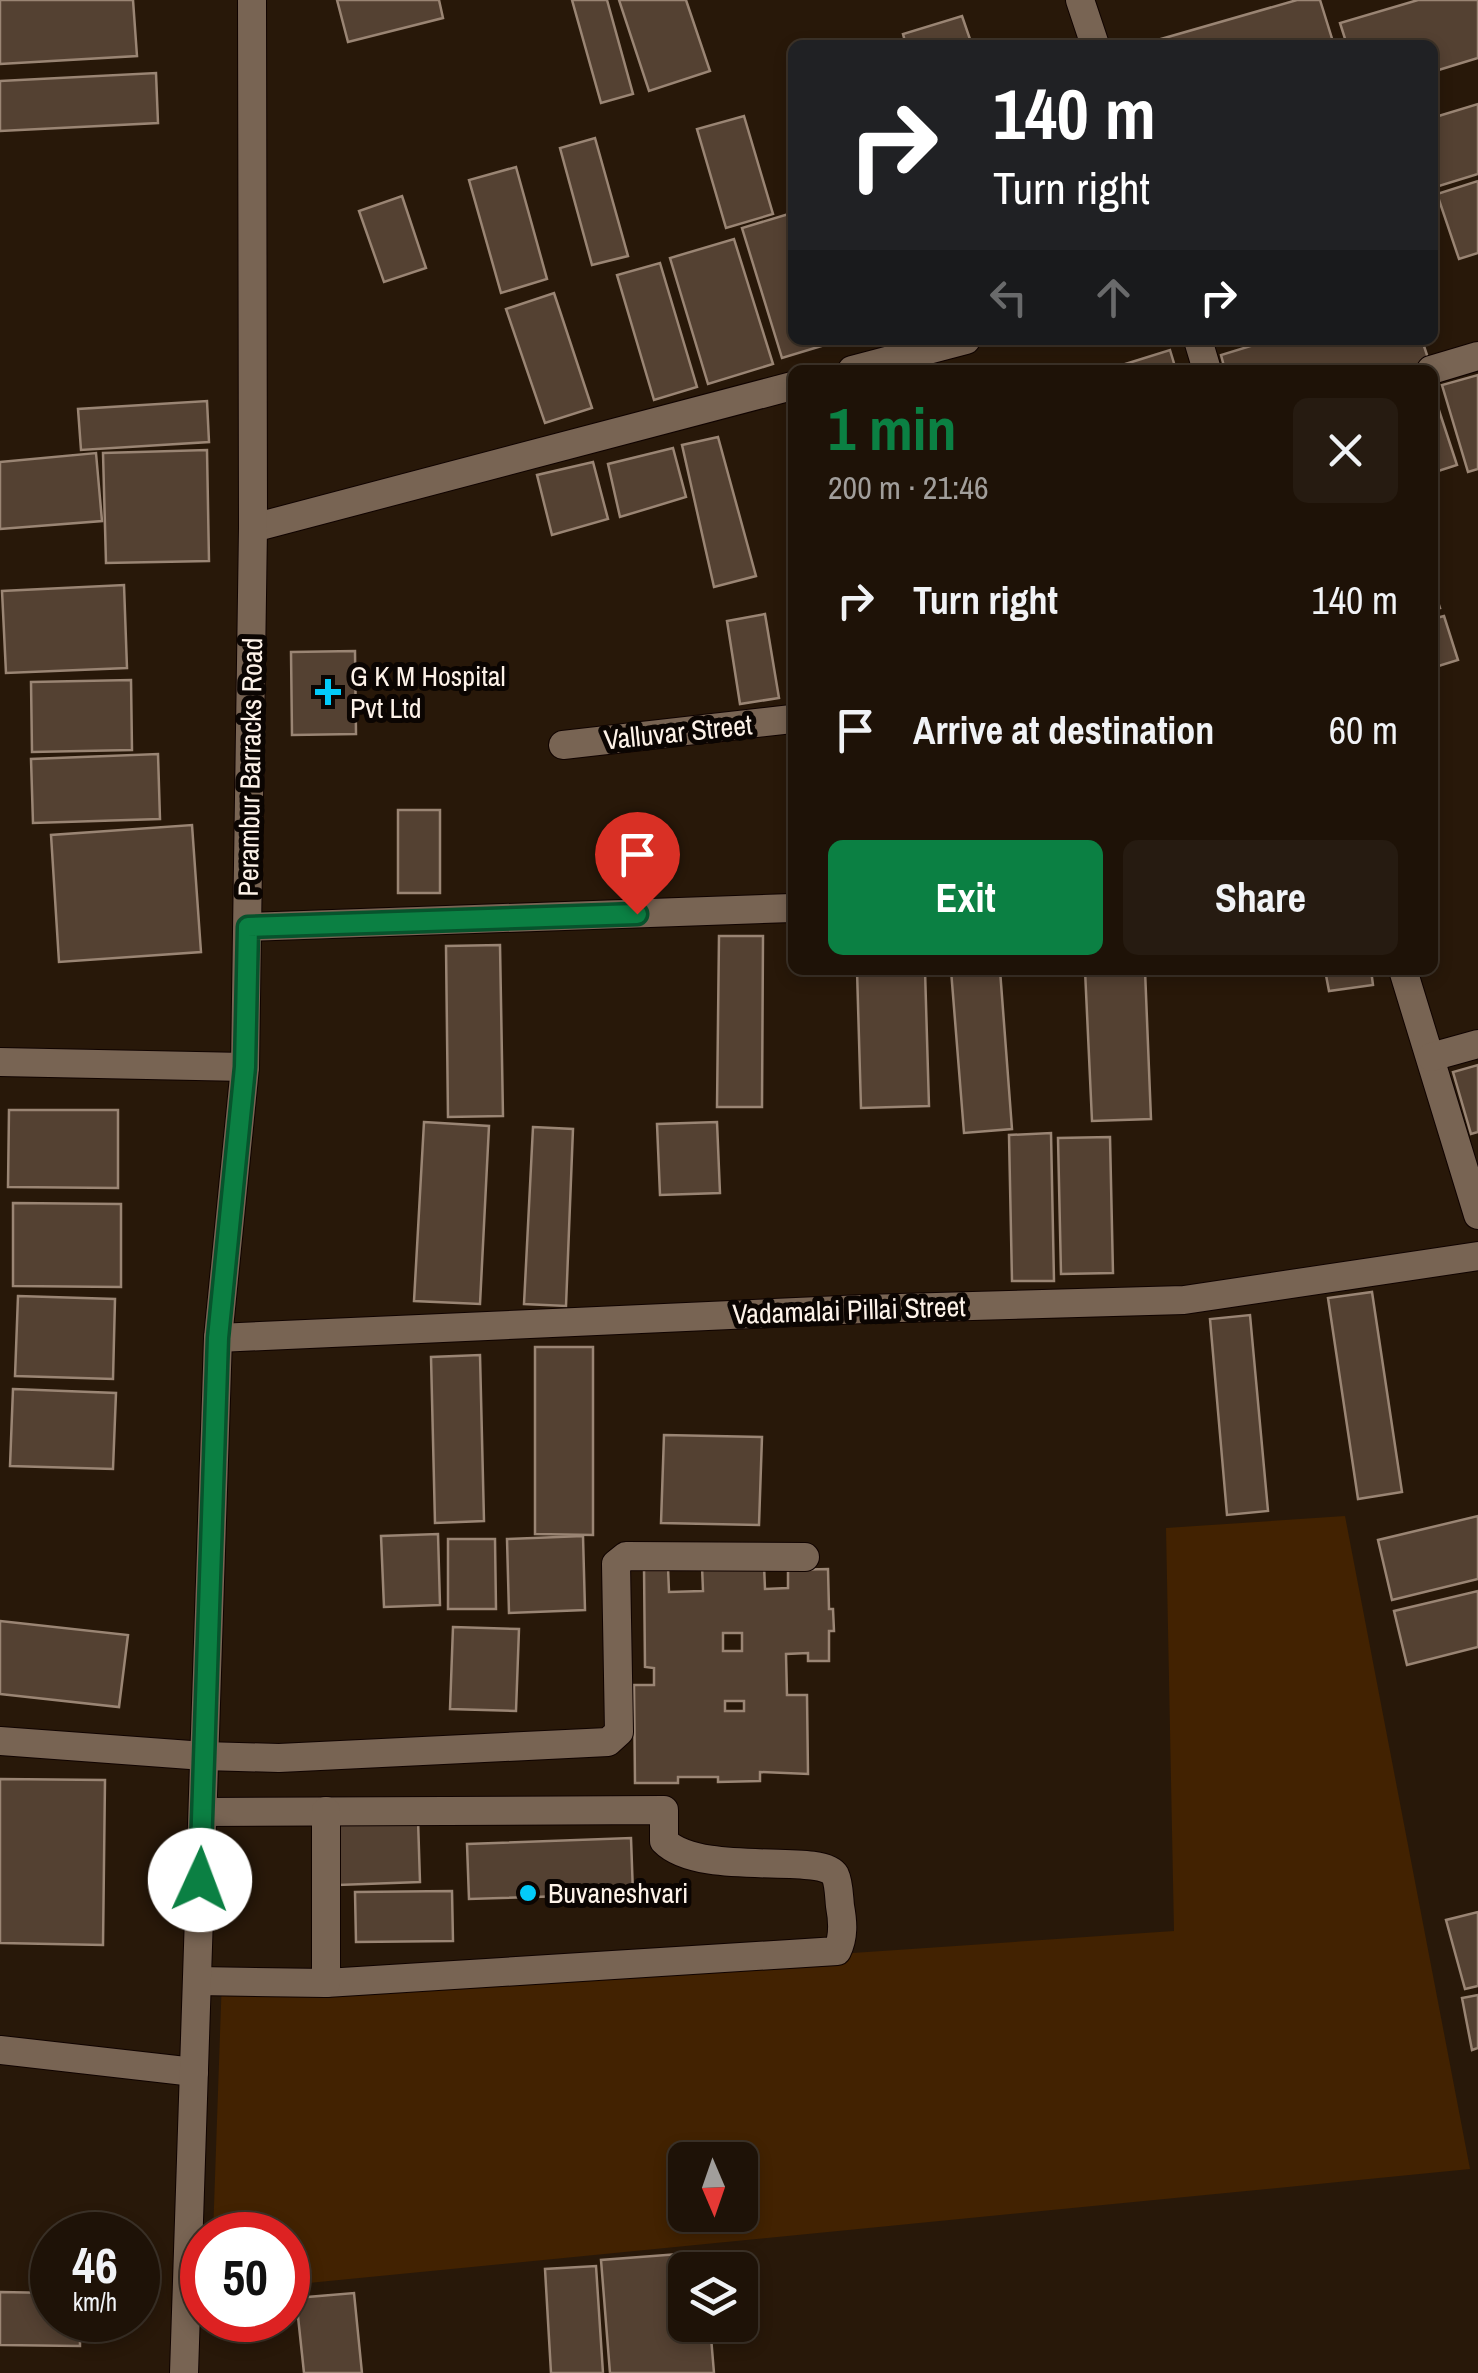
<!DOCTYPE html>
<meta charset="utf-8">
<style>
body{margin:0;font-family:"Archivo Narrow",sans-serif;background:#261b11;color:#f1f3f6;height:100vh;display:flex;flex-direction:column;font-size:38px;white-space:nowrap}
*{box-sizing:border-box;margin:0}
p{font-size:32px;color:#a19e9b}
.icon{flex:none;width:55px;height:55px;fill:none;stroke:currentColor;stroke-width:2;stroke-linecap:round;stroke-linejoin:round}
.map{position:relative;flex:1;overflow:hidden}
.side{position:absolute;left:788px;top:365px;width:650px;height:610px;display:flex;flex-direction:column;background:#1e1207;border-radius:15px;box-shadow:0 5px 15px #0003,0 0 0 2px #3c3228}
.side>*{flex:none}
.top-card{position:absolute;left:788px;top:40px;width:650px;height:305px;border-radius:15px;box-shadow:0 5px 15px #0003,0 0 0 2px #3c3228;background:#202124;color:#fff;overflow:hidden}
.needle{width:65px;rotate:178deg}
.buttons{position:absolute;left:668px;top:2142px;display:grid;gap:20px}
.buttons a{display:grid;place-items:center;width:90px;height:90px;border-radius:15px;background:#1e1207;box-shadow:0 5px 15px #0003,0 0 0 2px #3c3228;font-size:50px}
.speed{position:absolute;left:30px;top:2212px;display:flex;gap:20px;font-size:50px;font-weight:700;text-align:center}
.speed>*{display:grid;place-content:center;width:130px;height:130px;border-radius:50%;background:#1e1207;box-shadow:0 5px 15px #0003,0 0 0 2px #3c3228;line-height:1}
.speed small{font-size:25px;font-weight:400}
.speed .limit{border:15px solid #d22;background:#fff;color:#111}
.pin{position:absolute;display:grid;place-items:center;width:85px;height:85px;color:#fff;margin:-102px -42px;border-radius:50% 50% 50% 0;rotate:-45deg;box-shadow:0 0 10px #0007}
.pin .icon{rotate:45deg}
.me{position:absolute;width:110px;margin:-55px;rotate:2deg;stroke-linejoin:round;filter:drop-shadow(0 0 8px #0008)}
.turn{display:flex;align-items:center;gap:35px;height:210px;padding:0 40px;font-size:45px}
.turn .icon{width:130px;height:130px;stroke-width:2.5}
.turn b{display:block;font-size:70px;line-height:85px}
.lanes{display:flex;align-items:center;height:95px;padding:0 40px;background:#0003;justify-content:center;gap:50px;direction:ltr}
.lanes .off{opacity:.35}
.round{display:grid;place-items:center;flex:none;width:105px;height:105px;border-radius:15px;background:#261b11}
.summary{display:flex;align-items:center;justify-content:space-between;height:170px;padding:0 40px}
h1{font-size:60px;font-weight:700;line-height:75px;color:#0b8043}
.action{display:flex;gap:20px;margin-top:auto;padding:20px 40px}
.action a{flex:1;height:115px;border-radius:15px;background:#0b8043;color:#fff;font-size:40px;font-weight:700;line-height:115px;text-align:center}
.action a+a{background:#261b11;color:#f1f3f6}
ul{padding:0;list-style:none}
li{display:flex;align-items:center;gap:30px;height:130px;padding:0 40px}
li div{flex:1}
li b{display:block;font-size:38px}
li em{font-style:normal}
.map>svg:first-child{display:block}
.green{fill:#422201;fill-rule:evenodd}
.building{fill:#544132;stroke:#9a8574;stroke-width:2.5;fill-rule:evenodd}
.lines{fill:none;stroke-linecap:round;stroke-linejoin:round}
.minor-casing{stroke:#100300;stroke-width:30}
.tertiary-casing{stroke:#100300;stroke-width:30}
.secondary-casing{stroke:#100300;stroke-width:30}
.minor{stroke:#786453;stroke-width:28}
.tertiary{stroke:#786453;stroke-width:28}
.secondary{stroke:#786453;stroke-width:28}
.route-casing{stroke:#07532c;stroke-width:25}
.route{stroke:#0b8043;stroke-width:18}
.poi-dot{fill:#03cbf9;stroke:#0b0502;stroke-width:4}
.labels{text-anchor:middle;stroke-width:10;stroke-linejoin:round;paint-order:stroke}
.poi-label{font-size:28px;fill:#fdf2e8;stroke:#0b0502;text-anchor:start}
.street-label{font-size:28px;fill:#fdf2e8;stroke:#0b0502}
</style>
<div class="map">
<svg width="1478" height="2373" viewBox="0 0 1478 2373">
<rect width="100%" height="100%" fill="#281809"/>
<path class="green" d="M1345,1516L1470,2169L288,2285V2235H213L222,1977L838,1954L1174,1931L1166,1528ZM685,2160H740V2215H685Z"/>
<g class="building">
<path d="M0,0H133L137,56L0,64Z"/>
<path d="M337,0H439L443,18L348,42Z"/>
<path d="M572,0H607L633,94L601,103Z"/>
<path d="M619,0H686L710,71L649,91Z"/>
<path d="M1297,0H1320L1334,45H1140Z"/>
<path d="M1418,0H1478V58L1432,72V45H1347L1340,23Z"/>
<path d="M962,16L972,45H906L903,34Z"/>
<path d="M156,73L158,123L0,131V81Z"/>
<path d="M1478,104V174L1439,186L1432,166V118Z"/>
<path d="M744,116L773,214L726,228L697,129Z"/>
<path d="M595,138L628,256L592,265L560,148Z"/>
<path d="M516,167L547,279L501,293L469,180Z"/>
<path d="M1478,181V253L1459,259L1437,194Z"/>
<path d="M402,196L426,268L384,282L359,211Z"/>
<path d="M792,213V340L838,341L782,358L742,228Z"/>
<path d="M734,239L773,364L708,384L670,258Z"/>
<path d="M660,263L697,387L654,400L617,275Z"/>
<path d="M554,293L592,408L545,423L506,309Z"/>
<path d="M1270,340H1422L1429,361L1401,370H1225L1221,355Z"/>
<path d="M1170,350L1176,370H1106Z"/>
<path d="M1478,375V469L1468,472L1442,385Z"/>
<path d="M1432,389L1457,465L1432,473Z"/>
<path d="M207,401L209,442L81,450L78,409Z"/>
<path d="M718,437L756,576L714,587L682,445Z"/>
<path d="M673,448L686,497L620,517L608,464Z"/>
<path d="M207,450L209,561L106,563L103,453Z"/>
<path d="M96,453L102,521L0,529V462Z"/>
<path d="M593,462L608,519L552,535L537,475Z"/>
<path d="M1432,583L1440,608L1432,610Z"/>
<path d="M124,585L127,668L6,673L2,591Z"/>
<path d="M765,614L779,698L740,704L727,621Z"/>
<path d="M1444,616L1458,660L1432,668V619Z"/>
<path d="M355,651L356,734L292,735L291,652Z"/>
<path d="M131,680L132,750L32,752L31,682Z"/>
<path d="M158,754L160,819L33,823L31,759Z"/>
<rect x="398" y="810" width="42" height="83"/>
<path d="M192,825L201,952L59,962L51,835Z"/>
<path d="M719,936H763L762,1107H717Z"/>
<path d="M500,945L503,1116L448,1117L446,946Z"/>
<path d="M857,970H925L929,1106L861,1108Z"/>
<path d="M951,970H1000L1012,1129L964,1133Z"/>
<path d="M1085,970H1145L1151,1119L1092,1121Z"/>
<path d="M1325,970H1371L1373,985L1329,991Z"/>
<path d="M1478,1065V1132L1471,1134L1453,1072Z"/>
<path d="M9,1110H118V1188L8,1187Z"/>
<path d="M424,1122L489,1126L480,1304L414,1301Z"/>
<path d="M717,1122L720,1193L660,1195L657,1124Z"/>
<path d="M533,1127L573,1129L566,1306L524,1304Z"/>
<path d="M1051,1133L1054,1281H1012L1009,1135Z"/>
<path d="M1110,1137L1113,1273L1061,1274L1058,1138Z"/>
<path d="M13,1203L121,1204V1287L13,1286Z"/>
<path d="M1372,1292L1402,1492L1358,1499L1328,1298Z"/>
<path d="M18,1296L115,1299L113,1379L15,1376Z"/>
<path d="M1250,1315L1268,1511L1227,1515L1210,1319Z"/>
<path d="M535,1347H593V1535L535,1534Z"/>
<path d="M480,1355L484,1521L435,1523L431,1357Z"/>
<path d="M13,1389L116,1393L113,1469L10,1466Z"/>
<path d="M664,1435L762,1437L759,1525L661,1523Z"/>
<path d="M1478,1516V1579L1392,1600L1378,1540Z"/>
<path d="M438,1534L440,1605L384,1607L381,1536Z"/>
<path d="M583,1536L585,1610L509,1613L507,1539Z"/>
<path d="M448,1539H495L496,1609H448Z"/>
<path d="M764,1565L765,1589L788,1588V1570L828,1569L829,1609H833L834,1631H829V1661H808V1653L786,1654L787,1695H807L808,1774L760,1772V1781L718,1782V1777H678V1783H635L634,1685H654V1668L645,1667L644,1567H668L669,1592L703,1591L702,1566ZM723,1633H742V1651H723ZM725,1701H744V1711H725Z"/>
<path d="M1478,1591V1647L1407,1665L1394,1611Z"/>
<path d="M0,1621L128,1635L119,1707L0,1694Z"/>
<path d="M453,1627L519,1629L516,1711L450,1709Z"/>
<path d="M0,1779L105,1780L103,1945L0,1943Z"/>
<path d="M418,1819L420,1882L338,1885L335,1822Z"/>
<path d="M631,1838L633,1894L469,1899L467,1844Z"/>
<path d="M452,1891L453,1941L356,1942L355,1892Z"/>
<path d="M1478,1912V1986L1465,1989L1446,1920Z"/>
<path d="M1478,1995V2048L1472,2050L1462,1998Z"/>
<path d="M705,2252L706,2270H685V2325H710L714,2373H610L601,2260Z"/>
<path d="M596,2266L603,2373H551L545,2269Z"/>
<path d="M0,2292L52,2293V2320H80V2346L0,2345Z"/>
<path d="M354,2293L362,2373H304L296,2298Z"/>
</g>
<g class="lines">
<defs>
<g id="minor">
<path d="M1080,0L1095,45"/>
<path d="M1198,340L1207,370"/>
<path d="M852,370L966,340"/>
<path d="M1431,370L1478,356"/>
<path d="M253,528L792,386"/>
<path d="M563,745L792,719"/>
<path d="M248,927L792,908"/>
<path d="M1403,970L1478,1215"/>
<path d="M1431,1057L1478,1044"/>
<path d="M0,1741L204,1756L279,1758L608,1742L619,1732L616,1564L626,1556L805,1557"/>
<path d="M203,1812L664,1810V1841C700,1878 822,1852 835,1875C839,1883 839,1897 840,1906C843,1922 844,1937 837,1951L326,1983"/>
<path d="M197,1981L326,1983V1811"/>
<path d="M0,2050L194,2072"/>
</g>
<g id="tertiary">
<path d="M0,1062L245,1067"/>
<path d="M218,1338L864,1309L1184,1300L1478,1256"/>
</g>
<path id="secondary" d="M184,2373L218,1338L245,1067L253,528L252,0"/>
</defs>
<use href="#minor" class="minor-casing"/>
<use href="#tertiary" class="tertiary-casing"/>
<use href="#secondary" class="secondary-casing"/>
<use href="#minor" class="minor"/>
<use href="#tertiary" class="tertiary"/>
<use href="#secondary" class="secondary"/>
</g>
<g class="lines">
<defs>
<path id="route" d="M200,1880L218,1338L245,1067L248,927L637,914"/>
</defs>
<use href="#route" class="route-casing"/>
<use href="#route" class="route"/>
</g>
<g class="poi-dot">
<path d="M323 677h10v10h10v10h-10v10h-10v-10h-10v-10h10z"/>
<circle cx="528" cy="1893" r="10"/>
</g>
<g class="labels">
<g class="poi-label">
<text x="350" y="686">G K M Hospital<tspan x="350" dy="32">Pvt Ltd</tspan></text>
<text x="548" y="1903">Buvaneshvari</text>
</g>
<g class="street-label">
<text transform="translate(678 732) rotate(-6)" y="10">Valluvar Street</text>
<text transform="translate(250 767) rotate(-89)" y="10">Perambur Barracks Road</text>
<text transform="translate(849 1310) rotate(-2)" y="10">Vadamalai Pillai Street</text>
</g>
</g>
</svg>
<div class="buttons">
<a><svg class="needle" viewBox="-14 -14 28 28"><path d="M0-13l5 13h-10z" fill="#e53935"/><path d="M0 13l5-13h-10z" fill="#a19e9b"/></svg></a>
<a><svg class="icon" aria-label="layers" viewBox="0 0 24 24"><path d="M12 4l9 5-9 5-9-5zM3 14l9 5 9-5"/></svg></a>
</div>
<div class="speed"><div>46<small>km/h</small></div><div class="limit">50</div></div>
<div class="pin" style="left:637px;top:914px;background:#d93025"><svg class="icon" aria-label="arrive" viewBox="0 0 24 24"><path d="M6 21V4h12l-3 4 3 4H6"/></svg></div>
<svg class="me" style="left:200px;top:1880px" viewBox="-20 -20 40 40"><circle r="19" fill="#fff"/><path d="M0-13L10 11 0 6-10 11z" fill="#0b8043"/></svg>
<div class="top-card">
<div class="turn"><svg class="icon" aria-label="right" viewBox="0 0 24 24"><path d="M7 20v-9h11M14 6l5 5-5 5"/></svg><div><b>140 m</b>Turn right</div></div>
<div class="lanes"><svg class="icon off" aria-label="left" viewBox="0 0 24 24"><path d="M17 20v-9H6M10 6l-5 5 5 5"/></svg><svg class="icon off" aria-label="ahead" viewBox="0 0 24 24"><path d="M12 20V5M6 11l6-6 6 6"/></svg><svg class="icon" aria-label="right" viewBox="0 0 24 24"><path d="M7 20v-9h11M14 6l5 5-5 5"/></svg></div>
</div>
<section class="side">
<div class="summary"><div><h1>1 min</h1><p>200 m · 21:46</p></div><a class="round"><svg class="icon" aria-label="close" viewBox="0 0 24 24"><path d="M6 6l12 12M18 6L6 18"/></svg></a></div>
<ul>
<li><svg class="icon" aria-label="right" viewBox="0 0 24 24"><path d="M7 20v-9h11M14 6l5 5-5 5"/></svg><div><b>Turn right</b></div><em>140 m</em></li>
<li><svg class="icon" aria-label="arrive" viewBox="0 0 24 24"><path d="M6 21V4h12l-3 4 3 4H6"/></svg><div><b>Arrive at destination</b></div><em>60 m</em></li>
</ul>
<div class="action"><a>Exit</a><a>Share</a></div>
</section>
</div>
